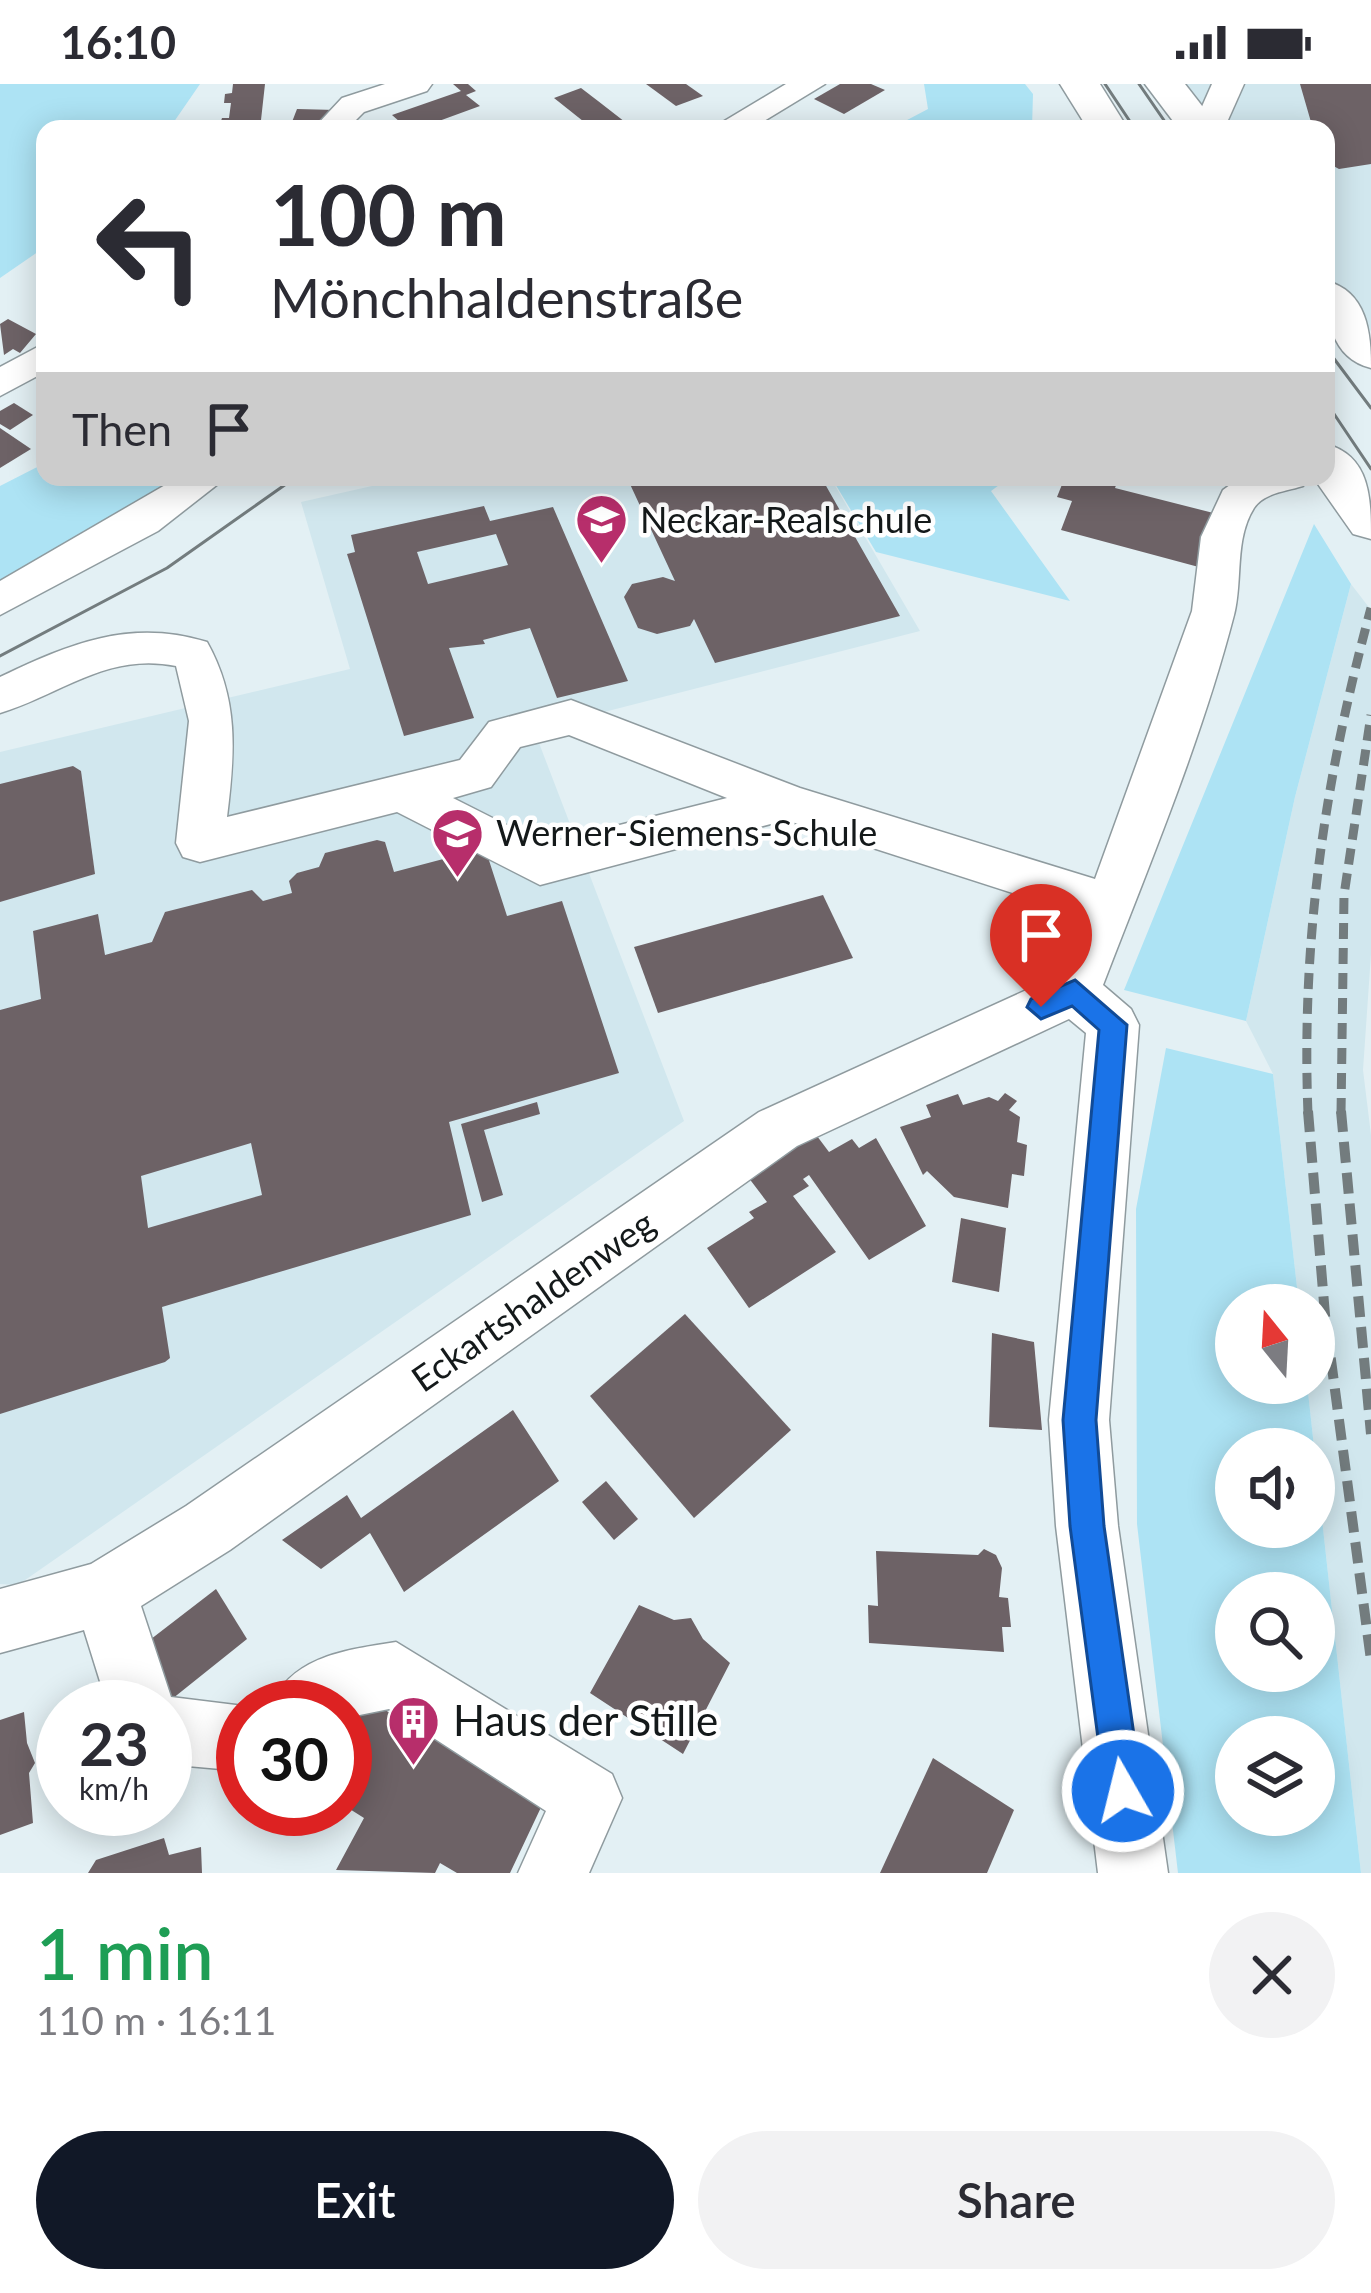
<!DOCTYPE html>
<meta charset="utf-8">
<style>
body{margin:0;font-family:Lato,sans-serif;background:#f2f2f3;color:#2b2b33;height:100vh;display:flex;flex-direction:column;font-size:45px;white-space:nowrap}
*{box-sizing:border-box;margin:0}
p{font-size:39px;color:#7c7c81}
.icon{flex:none;width:66px;height:66px;fill:none;stroke:currentColor;stroke-width:2;stroke-linecap:round;stroke-linejoin:round}
.map{position:relative;height:1789px;overflow:hidden}
.sheet{display:flex;flex-direction:column;background:#fff;flex:1}
.sheet>*{flex:none}
.top-card{position:absolute;left:36px;top:36px;width:1299px;height:366px;border-radius:24px;box-shadow:0 6px 30px #0003;background:#fff;color:#2b2b33;overflow:hidden}
.needle{width:78px;rotate:342deg}
.tools{position:absolute;left:1215px;top:1200px;display:grid;gap:24px}
.tools a{display:grid;place-items:center;width:120px;height:120px;border-radius:50%;background:#fff;box-shadow:0 6px 30px #0003;font-size:60px}
.speed{position:absolute;left:36px;top:1596px;display:flex;gap:24px;font-size:60px;font-weight:700;text-align:center}
.speed>*{display:grid;place-content:center;width:156px;height:156px;border-radius:50%;background:#fff;box-shadow:0 6px 30px #0003;line-height:1}
.speed small{font-size:30px;font-weight:400}
.speed .limit{border:18px solid #d22;background:#fff;color:#111}
.pin{position:absolute;display:grid;place-items:center;width:102px;height:102px;color:#fff;margin:-123px -51px;border-radius:50% 50% 50% 0;rotate:-45deg;box-shadow:0 0 12px #0007}
.pin .icon{rotate:45deg}
.me{position:absolute;width:132px;margin:-66px;rotate:352deg;stroke-linejoin:round;filter:drop-shadow(0 0 9px #0008)}
.turn{display:flex;align-items:center;gap:42px;height:252px;padding:0 36px;font-size:54px}
.turn .icon{width:156px;height:156px;stroke-width:2.5}
.turn b{display:block;font-size:84px;line-height:102px}
.then{display:flex;align-items:center;height:114px;padding:0 36px;background:#0003;gap:24px;font-size:45px}
.round{display:grid;place-items:center;flex:none;width:126px;height:126px;border-radius:63px;background:#f2f2f3}
.overview{display:flex;align-items:center;justify-content:space-between;height:204px;padding:0 36px}
h1{font-size:72px;font-weight:600;line-height:90px;color:#1e9e55}
.button{display:flex;gap:24px;margin-top:auto;padding:24px 36px}
.button a{flex:1;height:138px;border-radius:72px;background:#111827;color:#fff;font-size:48px;font-weight:600;line-height:138px;text-align:center}
.button a+a{background:#f2f2f3;color:#2b2b33}
.status{display:flex;justify-content:space-between;align-items:center;height:84px;padding:0 60px;background:#fff;direction:ltr}
.status svg{height:33px;fill:currentColor}
.map>svg:first-child{display:block}
.built{fill:#d1e7ee}
.green{fill:#ade3f4;fill-rule:evenodd}
.building{fill:#6d6266;fill-rule:evenodd}
.lines{fill:none;stroke-linecap:round;stroke-linejoin:round}
.minor-casing{stroke:#8f9b9f;stroke-width:3}
.major-casing{stroke:#8f9b9f;stroke-width:3}
.minor{fill:#fff;fill-rule:evenodd}
.major{fill:#fff;fill-rule:evenodd}
.tram{stroke:#737c7e;stroke-width:3}
.rail-far1{stroke:#737c7e;stroke-width:9;stroke-dasharray:16 9;stroke-linecap:butt}
.rail{stroke:#737c7e;stroke-width:10;stroke-dasharray:21 10;stroke-linecap:butt}
.route{fill:#1a73e8;stroke:#114b97;stroke-width:3}
.labels{text-anchor:middle;stroke-width:9;stroke-linejoin:round;paint-order:stroke}
.poi-label{font-size:36px;fill:#14191a;stroke:#fff;text-anchor:start}
.street-label{font-size:36px;fill:#14191a;stroke:#fff}
.near-poi-label{font-size:42px;fill:#14191a;stroke:#fff;text-anchor:start}
</style>
<div class="status"><b>16:10</b><svg viewBox="0 0 49 12"><path d="M0 12V9h3v3zM5 12V6h3v6zM10 12V3h3v9zM15 12V0h3v12zM26 1h20v11H26zM47 4h2v5h-2z"/></svg></div>
<div class="map">
<svg width="1371" height="1789" viewBox="0 0 1371 1789">
<rect width="100%" height="100%" fill="#e3f0f4"/>
<g class="built">
<path d="M1181,0H1371V247L1326,189V45H1216Z"/>
<path d="M412,393H830L920,547L534,646L684,1037L18,1501L0,1500V668L350,585L301,418Z"/>
<path d="M1351,500L1371,526V870L1363,986L1371,1051V1789H1361L1307,1299H1314V1221H1299L1273,990L1246,937L1295,713Z"/>
</g>
<g class="green">
<path d="M0,0H200L169,45H45V163L0,194Z"/>
<path d="M924,0H1025L1033,10L1032,44L890,45L928,25Z"/>
<path d="M45,379V393H197L0,510V402Z"/>
<path d="M831,393H1010L991,407L1070,517L876,468Z"/>
<path d="M1314,440L1351,500L1295,713L1246,937L1124,906Z"/>
<path d="M1166,964L1273,990L1299,1221H1236V1299H1307L1361,1789H1178L1137,1440L1136,1125ZM1236,1365H1314V1443H1236ZM1236,1509H1314V1587H1236ZM1236,1653H1314V1731H1236Z"/>
</g>
<g class="building">
<path d="M233,0H265L260,45L219,43L222,34H229L231,19H224L225,10L232,9Z"/>
<path d="M453,0H468L476,7L466,11L480,22L417,45H408L392,31L461,7Z"/>
<path d="M646,0H686L703,12L676,22Z"/>
<path d="M840,0H871L885,6L844,30L814,15Z"/>
<path d="M1300,0H1371V80L1339,85L1326,78V45H1313Z"/>
<path d="M581,4L598,17L634,45H593L554,14Z"/>
<path d="M297,25L336,26L320,39L292,38Z"/>
<path d="M8,235L36,250L20,269L13,265L4,271L0,240Z"/>
<path d="M14,319L33,331L10,346L0,340V327Z"/>
<path d="M0,344L31,365L0,384Z"/>
<path d="M653,393H821L900,532L715,579L694,535L690,542L657,550L638,544L624,513L632,500L663,493L675,497L629,398Z"/>
<path d="M1065,393H1119L1115,404L1237,435L1221,489L1061,446L1072,417L1057,413Z"/>
<path d="M484,422L490,437L553,423L628,597L557,614L530,544L483,556L485,560L449,564L474,634L404,652L347,470L355,468L351,451ZM496,450L508,481L428,500L417,468Z"/>
<path d="M73,682L81,687L95,790L0,818V700Z"/>
<path d="M377,756L385,758L394,788L485,764L507,832L562,817L619,989L449,1038L471,1131L162,1223L170,1274L165,1278L0,1330V926L41,915L33,847L98,830L105,871L152,858L165,828L252,806L263,817L292,809L289,797L297,789L319,783L325,769ZM251,1059L262,1111L148,1144L141,1092Z"/>
<path d="M823,811L853,874L658,929L634,863Z"/>
<path d="M1005,1009L1017,1017L1009,1026L1020,1033L1017,1058L1027,1061L1024,1092L1012,1090L1008,1124L954,1113L927,1087L923,1091L900,1043L931,1033L926,1021L958,1010L963,1021L989,1013L998,1017Z"/>
<path d="M537,1018L540,1030L484,1046L503,1111L482,1118L461,1040Z"/>
<path d="M814,1048L829,1068L852,1055L859,1064L876,1054L926,1142L869,1176L809,1091L803,1095L809,1102L793,1112L836,1168L749,1224L707,1164L754,1134L749,1128L767,1118L745,1089Z"/>
<path d="M961,1134L1006,1144L999,1208L952,1198Z"/>
<path d="M685,1230L791,1346L694,1434L590,1312Z"/>
<path d="M992,1249L1034,1258L1042,1346L989,1343Z"/>
<path d="M513,1326L559,1397L404,1508L370,1449L321,1485L282,1456L347,1411L361,1434Z"/>
<path d="M606,1397L638,1435L614,1456L582,1418Z"/>
<path d="M984,1465L996,1471L1002,1484L999,1513L1008,1514L1011,1543H1002L1004,1568L869,1559L868,1521L878,1522L876,1467L978,1471Z"/>
<path d="M216,1505L247,1555L172,1615L142,1562Z"/>
<path d="M639,1521L674,1536L691,1534L703,1555L730,1579L683,1670L590,1609Z"/>
<path d="M364,1614L544,1717L510,1789H457L440,1779L435,1789L336,1786L364,1734L345,1722V1649Z"/>
<path d="M24,1628L27,1659L35,1679L29,1689L33,1739L0,1751V1636Z"/>
<path d="M933,1674L1014,1726L987,1789H880Z"/>
<path d="M164,1754L169,1771L201,1763L202,1789H88L96,1776Z"/>
</g>
<g class="lines">
<defs>
<g id="minor">
<path d="M385,0H432L427,7L364,28L347,45H313L342,14Z"/>
<path d="M786,0H825L751,45H711Z"/>
<path d="M1212,0H1244L1224,45H1192Z"/>
<path d="M45,259V288L0,312V283Z"/>
<path d="M179,393H227L158,447L0,531V497Z"/>
<path d="M1241,393H1309L1303,402C1287,407 1264,409 1254,424C1234,456 1243,496 1234,531C1201,658 1149,781 1103,901L1131,925L1139,941L1109,1336L1118,1442L1168,1789H1098L1056,1442L1049,1336L1086,949L1069,935L797,1062L230,1466L141,1522L171,1613L252,1623H243V1687L165,1680V1623H108L84,1546L0,1569V1505L91,1480L186,1422L759,1028L1055,893L1081,831L786,736L540,801L397,728L200,778L183,773L176,759L189,637L176,582C107,568 62,610 0,629V593C69,560 130,534 207,558C239,615 235,669 227,733L460,676L489,638L571,616L800,704L1095,795L1192,527L1201,453L1223,406ZM569,651L727,714L544,760L453,714L491,703L520,663Z"/>
<path d="M396,1558L612,1690L622,1714L589,1789H518L546,1727L389,1625L345,1634V1623H270C291,1572 346,1566 396,1558Z"/>
</g>
<g id="major">
<path d="M1060,0H1100L1128,45H1088Z"/>
<path d="M1145,0H1185L1220,45H1179Z"/>
<path d="M1326,197C1367,207 1371,249 1371,284C1330,274 1326,232 1326,197Z"/>
<path d="M1326,360C1371,372 1371,416 1371,455L1353,450L1313,393H1326Z"/>
</g>
</defs>
<use href="#minor" class="minor-casing"/>
<use href="#major" class="major-casing"/>
<use href="#minor" class="minor"/>
<use href="#major" class="major"/>
<g class="tram">
<path d="M1105,0L1135,45"/>
<path d="M1139,0L1170,45"/>
<path d="M1326,264L1371,324"/>
<path d="M1326,318L1371,385"/>
<path d="M0,572L167,484L296,393"/>
</g>
<g class="rail-far1">
<path d="M1308,1030C1301,855 1325,693 1371,524"/>
<path d="M1341,1030L1344,811L1371,631"/>
</g>
<g class="rail">
<path d="M1308,1027L1325,1231L1371,1576"/>
<path d="M1341,1027L1371,1350"/>
</g>
</g>
<path class="route" d="M1075,896L1127,941L1096,1336L1104,1442L1142,1707L1136,1720L1123,1726L1110,1720L1105,1707L1070,1442L1063,1336L1099,946L1072,922L1041,935L1027,923L1031,915Z"/>
<defs>
<symbol id="school-pin" viewBox="-11 -11 22 30"><path d="M0 17L-7.5 6A9.5 9.5 0 1 1 7.5 6Z" fill="#b72e6b" stroke="#fff"/><path d="M0-5L7-2L0 1L-7-2ZM-4 1L0 2.5L4 1V4Q0 6-4 4Z" fill="#fff"/></symbol>
<symbol id="building-pin" viewBox="-11 -11 22 30"><path d="M0 17L-7.5 6A9.5 9.5 0 1 1 7.5 6Z" fill="#b72e6b" stroke="#fff"/><path d="M-4-6H4V6H1V3H-1V6H-4ZM-2.5-4.3h1.7v1.8h-1.7ZM.8-4.3h1.7v1.8H.8ZM-2.5-1h1.7V.8h-1.7ZM.8-1h1.7V.8H.8Z" fill="#fff"/></symbol>
</defs>
<g fill-rule="evenodd">
<use href="#school-pin" x="572" y="406" width="59" height="81"/>
<use href="#school-pin" x="428" y="720" width="59" height="81"/>
<use href="#building-pin" x="384" y="1608" width="59" height="81"/>
</g>
<g class="labels">
<g class="poi-label">
<text x="640" y="449">Neckar-Realschule</text>
<text x="496" y="762">Werner-Siemens-Schule</text>
</g>
<g class="street-label">
<text transform="translate(533 1217) rotate(-35)" y="13">Eckartshaldenweg</text>
</g>
<g class="near-poi-label">
<text x="453" y="1652">Haus der Stille</text>
</g>
</g>
</svg>
<div class="tools">
<a><svg class="needle" viewBox="-14 -14 28 28"><path d="M0-13l5 13h-10z" fill="#e53935"/><path d="M0 13l5-13h-10z" fill="#7c7c81"/></svg></a>
<a><svg class="icon" aria-label="sound" viewBox="0 0 24 24"><path d="M4 9h4l5-4v14l-5-4H4zM17 9q2 3 0 6"/></svg></a>
<a><svg class="icon" aria-label="search" viewBox="0 0 24 24"><circle cx="10" cy="10" r="6"/><path d="M15 15l6 6"/></svg></a>
<a><svg class="icon" aria-label="layers" viewBox="0 0 24 24"><path d="M12 4l9 5-9 5-9-5zM3 14l9 5 9-5"/></svg></a>
</div>
<div class="speed"><div>23<small>km/h</small></div><div class="limit">30</div></div>
<div class="pin" style="left:1041px;top:923px;background:#d93025"><svg class="icon" aria-label="arrive" viewBox="0 0 24 24"><path d="M6 21V4h12l-3 4 3 4H6"/></svg></div>
<svg class="me" style="left:1123px;top:1707px" viewBox="-20 -20 40 40"><circle r="17" fill="#1a73e8" stroke="#fff" stroke-width="3"/><path d="M0-11L8 9 0 5-8 9z" fill="#fff"/></svg>
<div class="top-card">
<div class="turn"><svg class="icon" aria-label="left" viewBox="0 0 24 24"><path d="M17 20v-9H6M10 6l-5 5 5 5"/></svg><div><b>100 m</b>Mönchhaldenstraße</div></div>
<div class="then">Then<svg class="icon" aria-label="arrive" viewBox="0 0 24 24"><path d="M6 21V4h12l-3 4 3 4H6"/></svg></div>
</div>
</div>
<section class="sheet">
<div class="overview"><div><h1>1 min</h1><p>110 m · 16:11</p></div><a class="round"><svg class="icon" aria-label="close" viewBox="0 0 24 24"><path d="M6 6l12 12M18 6L6 18"/></svg></a></div>
<div class="button"><a>Exit</a><a>Share</a></div>
</section>
